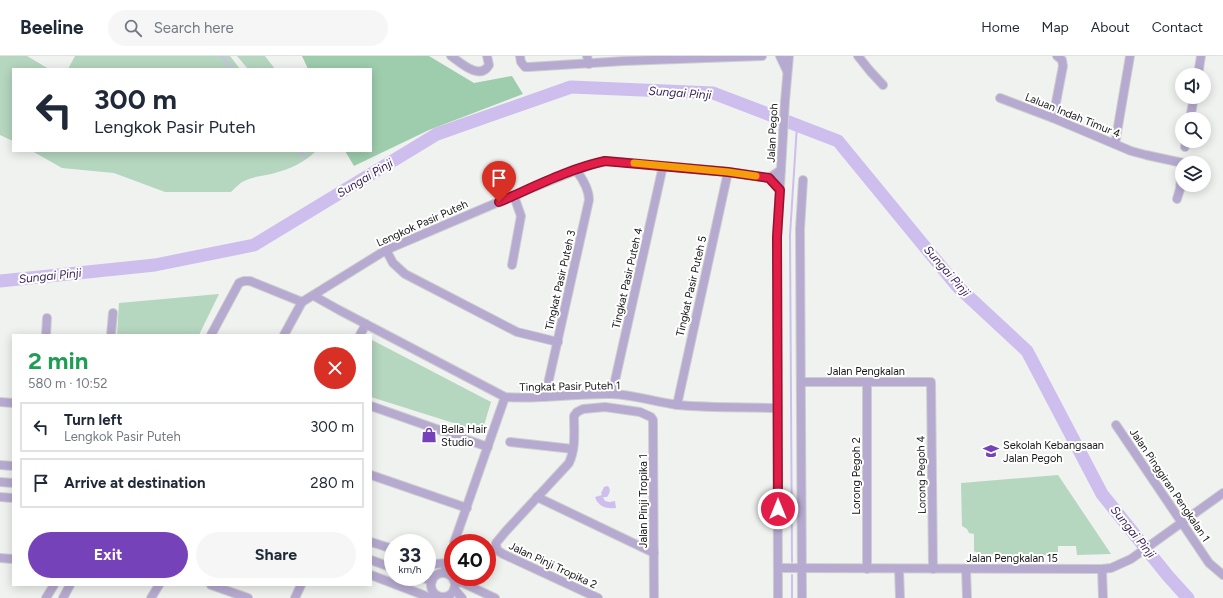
<!DOCTYPE html>
<meta charset="utf-8">
<style>
body{margin:0;font-family:Figtree,sans-serif;background:#f6f6f7;color:#1f2937;height:100vh;display:flex;flex-direction:column;font-size:15px;white-space:nowrap}
*{box-sizing:border-box;margin:0}
p{font-size:13px;color:#747a83}
.icon{flex:none;width:22px;height:22px;fill:none;stroke:currentColor;stroke-width:2;stroke-linecap:round;stroke-linejoin:round}
.map{position:relative;flex:1;overflow:hidden}
.side{position:absolute;left:12px;top:278px;width:360px;height:252px;display:flex;flex-direction:column;background:#fff;border-radius:0px;box-shadow:0 2px 10px #0003}
.side>*{flex:none}
.top-card{position:absolute;left:12px;top:12px;width:360px;height:84px;border-radius:0px;box-shadow:0 2px 10px #0003;background:#fff;color:#1f2937;overflow:hidden}
.fabs{position:absolute;left:1175px;top:12px;display:grid;gap:8px}
.fabs a{display:grid;place-items:center;width:36px;height:36px;border-radius:50%;background:#fff;box-shadow:0 2px 10px #0003;font-size:20px}
.speed{position:absolute;left:384px;top:478px;display:flex;gap:8px;font-size:20px;font-weight:700;text-align:center}
.speed>*{display:grid;place-content:center;width:52px;height:52px;border-radius:50%;background:#fff;box-shadow:0 2px 10px #0003;line-height:1}
.speed small{font-size:10px;font-weight:400}
.speed .limit{border:6px solid #d22;background:#fff;color:#111}
.pin{position:absolute;display:grid;place-items:center;width:34px;height:34px;color:#fff;margin:-41px -17px;border-radius:50% 50% 50% 0;rotate:-45deg;box-shadow:0 0 4px #0007}
.pin .icon{rotate:45deg}
.me{position:absolute;width:44px;margin:-22px;rotate:0deg;stroke-linejoin:round;filter:drop-shadow(0 0 3px #0008)}
.turn{display:flex;align-items:center;gap:14px;height:84px;padding:0 16px;font-size:18px}
.turn .icon{width:52px;height:52px;stroke-width:2.5}
.turn b{display:block;font-size:28px;line-height:34px}
.round{display:grid;place-items:center;flex:none;width:42px;height:42px;border-radius:21px;background:#f6f6f7}
.overview{display:flex;align-items:center;justify-content:space-between;height:68px;padding:0 16px}
h1{font-size:24px;font-weight:700;line-height:30px;color:#1e9e55}
.action{display:flex;gap:8px;margin-top:auto;padding:8px 16px}
.action a{flex:1;height:46px;border-radius:24px;background:#7642b9;color:#fff;font-size:16px;font-weight:700;line-height:46px;text-align:center}
.action a+a{background:#f6f6f7;color:#1f2937}
ul{padding:0;list-style:none}
li{display:flex;align-items:center;gap:12px;height:50px;margin:0 8px 6px;padding:0 8px;border:2px solid #e0e1e3;border-radius:0px}
li div{flex:1}
li b{display:block;font-size:15px}
li em{font-style:normal}
header{display:flex;align-items:center;gap:24px;box-sizing:border-box;height:56px;padding:0 20px;background:#fff;border-bottom:1px solid #e0e1e3}
header strong{font-size:19px}
nav{display:flex;gap:22px;margin-inline-start:auto;font-size:14px}
.search{width:280px;height:36px;background:#f6f6f7;display:flex;align-items:center;gap:10px;box-sizing:border-box;padding:0 14px;border-radius:22px;color:#747a83;font-size:15px}
.map>svg:first-child{display:block}
.green{fill:#b5d6bf}
.forest{fill:#9ecdad}
.water{fill:#cebeed}
.lines{fill:none;stroke-linecap:round;stroke-linejoin:round}
.stream{stroke:#cebeed;stroke-width:2}
.river{stroke:#cebeed;stroke-width:13}
.minor-casing{stroke:#cdcfcd;stroke-width:10}
.minor{stroke:#b7aad1;stroke-width:8}
.route-casing{stroke:#92132f;stroke-width:10}
.route{stroke:#e11d48;stroke-width:7}
.slow{stroke:#f59e0b;stroke-width:7}
.labels{text-anchor:middle;stroke-width:4;stroke-linejoin:round;paint-order:stroke}
.street-label{font-size:11px;fill:#161716;stroke:#fff}
.poi-label{font-size:11px;fill:#161716;stroke:#fff;text-anchor:start}
.water-label{font-size:12px;font-style:italic;fill:#3a235a;stroke:#fff}
</style>
<header>
<strong>Beeline</strong>
<div class="search"><svg class="icon" aria-label="search" viewBox="0 0 24 24"><circle cx="10" cy="10" r="6"/><path d="M15 15l6 6"/></svg>Search here</div>
<nav><a>Home</a><a>Map</a><a>About</a><a>Contact</a></nav>
</header>
<div class="map">
<svg width="1223" height="542" viewBox="0 0 1223 542">
<rect width="100%" height="100%" fill="#f0f2f0"/>
<g class="green">
<path d="M0,0H27L49,13H13V85L0,79Z"/>
<path d="M75,0H230L240,13H68Z"/>
<path d="M237,0H265L275,13H248Z"/>
<path d="M32,95H316C305,106 290,113 275,117C265,120 252,120 242,126C238,129 234,133 231,136H165L114,117L62,112Z"/>
<path d="M219,238L199,279H117L119,247Z"/>
<path d="M372,284L491,346L482,376L371,341Z"/>
<path d="M1058,419L1111,498L1077,499L1076,490H1058V500L979,498L974,495V478L969,477L967,473L962,470L961,427Z"/>
</g>
<path class="forest" d="M302,0H429L474,27L512,20L523,38L429,74L354,110L345,95H371V13H308Z"/>
<path class="water" d="M608,430C611,434 610,437 607,441H603L605,445L610,446L615,445L616,452C607,453 598,451 595,441L602,439L601,437L604,431Z"/>
<g class="lines">
<g class="stream">
<path d="M222,0L232,13"/>
<path d="M300,95L305,101"/>
<path d="M792,506L790,179L797,69"/>
<path d="M792,519V542"/>
</g>
<path class="river" d="M0,225L155,209L254,189L437,78L571,31L713,37L838,85L957,230L1027,295L1102,438L1168,520L1188,542"/>
<defs>
<g id="minor">
<path d="M451,0C461,7 480,25 489,9L487,0"/>
<path d="M520,0L521,6L525,11H529L624,5L762,0"/>
<path d="M587,0L589,8"/>
<path d="M780,0L787,15"/>
<path d="M858,0L870,15L883,29"/>
<path d="M1198,19L1201,0"/>
<path d="M1000,42L1053,62L1131,95L1146,99L1183,107"/>
<path d="M1053,62L1063,10L1062,4L1057,0"/>
<path d="M1190,63L1194,41"/>
<path d="M1115,88L1130,0"/>
<path d="M1185,91L1186,85"/>
<path d="M1177,143L1180,133L1182,112"/>
<path d="M386,194L393,207L405,218L517,276L558,286"/>
<path d="M512,209L521,160L514,140"/>
<path d="M314,240L339,254L505,341C541,344 576,337 612,338C634,339 656,346 678,349C711,352 744,351 778,352"/>
<path d="M46,279L47,262"/>
<path d="M111,279L113,257"/>
<path d="M211,279L239,227L244,225H250L302,246"/>
<path d="M284,279L302,246L386,194L534,131L592,108L605,105L632,107L728,116L769,122L781,114"/>
<path d="M360,279L366,268"/>
<path d="M802,326H931L933,513"/>
<path d="M612,338L663,110"/>
<path d="M545,341L589,144C589,133 582,122 576,114"/>
<path d="M0,346L13,347"/>
<path d="M677,349L728,116"/>
<path d="M371,350L488,391"/>
<path d="M1116,369L1209,507L1223,519"/>
<path d="M510,386L573,393"/>
<path d="M0,409L13,410"/>
<path d="M371,419L467,452"/>
<path d="M0,426L13,427"/>
<path d="M0,441L13,442"/>
<path d="M537,441L654,497"/>
<path d="M371,486L393,493"/>
<path d="M454,487L505,341"/>
<path d="M0,502L13,503"/>
<path d="M371,504L393,512"/>
<path d="M427,506L434,508L448,507"/>
<path d="M778,512L1102,513L1111,512L1131,503L1223,437"/>
<path d="M867,513V327"/>
<path d="M899,513L900,542"/>
<path d="M966,513L967,542"/>
<path d="M1102,513L1103,542"/>
<path d="M444,517L453,491"/>
<circle cx="443" cy="529" r="12"/>
<path d="M371,519L431,542"/>
<path d="M420,521L432,525"/>
<path d="M455,525L463,527L495,542"/>
<path d="M211,529L248,542"/>
<path d="M454,533L462,542"/>
<path d="M46,542L54,529"/>
<path d="M63,542L70,529"/>
<path d="M151,542L159,529"/>
<path d="M295,542L301,529"/>
<path d="M598,542L503,498L497,494L496,487L506,475L569,407C576,392 574,376 574,360L577,356L583,353L605,351L640,356L651,361L653,364L654,542"/>
<path d="M778,542L777,181L785,45L789,0"/>
<path d="M802,542L800,173L803,124"/>
</g>
</defs>
<use href="#minor" class="minor-casing"/>
<use href="#minor" class="minor"/>
</g>
<g class="lines">
<defs>
<path id="route" d="M499,146C534,131 568,113 605,105L728,116L769,122L780,134L777,181L778,453"/>
</defs>
<use href="#route" class="route-casing"/>
<use href="#route" class="route"/>
<path class="slow" d="M634,107L728,116L756,120"/>
</g>
<defs>
<symbol id="shop-bare" viewBox="-9 -9 18 18"><path d="M-5-2.5h2.3a2.7 3.5 0 0 1 5.4 0H5L5.5 6h-11ZM-1.5-2.5h3a1.5 2.3 0 0 0-3 0Z" fill="#7642b9" stroke="#fff" stroke-width="2.5" paint-order="stroke"/></symbol>
<symbol id="school-bare" viewBox="-9 -9 18 18"><path d="M0-5L7-2L0 1L-7-2ZM-4 1L0 2.5L4 1V4Q0 6-4 4Z" fill="#7642b9" stroke="#fff" stroke-width="2.5" paint-order="stroke"/></symbol>
</defs>
<g fill-rule="evenodd">
<use href="#shop-bare" x="418" y="368" width="22" height="22"/>
<use href="#school-bare" x="980" y="384" width="22" height="22"/>
</g>
<g class="labels">
<g class="street-label">
<text transform="translate(1073 59) rotate(22)" y="4">Laluan Indah Timur 4</text>
<text transform="translate(772 77) rotate(-87)" y="4">Jalan Pegoh</text>
<text transform="translate(422 167) rotate(-24)" y="4">Lengkok Pasir Puteh</text>
<text transform="translate(627 222) rotate(-77)" y="4">Tingkat Pasir Puteh 4</text>
<text transform="translate(560 224) rotate(-77)" y="4">Tingkat Pasir Puteh 3</text>
<text transform="translate(691 230) rotate(-77)" y="4">Tingkat Pasir Puteh 5</text>
<text x="866" y="319">Jalan Pengkalan</text>
<text transform="translate(570 330) rotate(-1)" y="4">Tingkat Pasir Puteh 1</text>
<text transform="translate(921 419) rotate(-91)" y="4">Lorong Pegoh 4</text>
<text transform="translate(856 420) rotate(-90)" y="4">Lorong Pegoh 2</text>
<text transform="translate(1170 429) rotate(56)" y="4">Jalan Pinggiran Pengkalan 1</text>
<text transform="translate(643 445) rotate(-90)" y="4">Jalan Pinji Tropika 1</text>
<text x="1012" y="506">Jalan Pengkalan 15</text>
<text transform="translate(553 509) rotate(25)" y="4">Jalan Pinji Tropika 2</text>
</g>
<g class="poi-label">
<text x="441" y="377">Bella Hair<tspan x="441" dy="13">Studio</tspan></text>
<text x="1003" y="393">Sekolah Kebangsaan<tspan x="1003" dy="13">Jalan Pegoh</tspan></text>
</g>
<g class="water-label">
<text transform="translate(680 37) rotate(4)" y="4">Sungai Pinji</text>
<text transform="translate(365 122) rotate(-31)" y="4">Sungai Pinji</text>
<text transform="translate(947 215) rotate(49)" y="4">Sungai Pinji</text>
<text transform="translate(50 220) rotate(-6)" y="4">Sungai Pinji</text>
<text transform="translate(1133 476) rotate(51)" y="4">Sungai Pinji</text>
</g>
</g>
</svg>
<div class="fabs">
<a><svg class="icon" aria-label="sound" viewBox="0 0 24 24"><path d="M4 9h4l5-4v14l-5-4H4zM17 9q2 3 0 6"/></svg></a>
<a><svg class="icon" aria-label="search" viewBox="0 0 24 24"><circle cx="10" cy="10" r="6"/><path d="M15 15l6 6"/></svg></a>
<a><svg class="icon" aria-label="layers" viewBox="0 0 24 24"><path d="M12 4l9 5-9 5-9-5zM3 14l9 5 9-5"/></svg></a>
</div>
<div class="speed"><div>33<small>km/h</small></div><div class="limit">40</div></div>
<div class="pin" style="left:499px;top:146px;background:#d93025"><svg class="icon" aria-label="arrive" viewBox="0 0 24 24"><path d="M6 21V4h12l-3 4 3 4H6"/></svg></div>
<svg class="me" style="left:778px;top:453px" viewBox="-20 -20 40 40"><circle r="17" fill="#e11d48" stroke="#fff" stroke-width="3"/><path d="M0-11L8 9 0 5-8 9z" fill="#fff"/></svg>
<div class="top-card">
<div class="turn"><svg class="icon" aria-label="left" viewBox="0 0 24 24"><path d="M17 20v-9H6M10 6l-5 5 5 5"/></svg><div><b>300 m</b>Lengkok Pasir Puteh</div></div>
</div>
<section class="side">
<div class="overview"><div><h1>2 min</h1><p>580 m · 10:52</p></div><a class="round" style="background:#d93025;color:#fff"><svg class="icon" aria-label="close" viewBox="0 0 24 24"><path d="M6 6l12 12M18 6L6 18"/></svg></a></div>
<ul>
<li><svg class="icon" aria-label="left" viewBox="0 0 24 24"><path d="M17 20v-9H6M10 6l-5 5 5 5"/></svg><div><b>Turn left</b><p>Lengkok Pasir Puteh</p></div><em>300 m</em></li>
<li><svg class="icon" aria-label="arrive" viewBox="0 0 24 24"><path d="M6 21V4h12l-3 4 3 4H6"/></svg><div><b>Arrive at destination</b></div><em>280 m</em></li>
</ul>
<div class="action"><a>Exit</a><a>Share</a></div>
</section>
</div>
